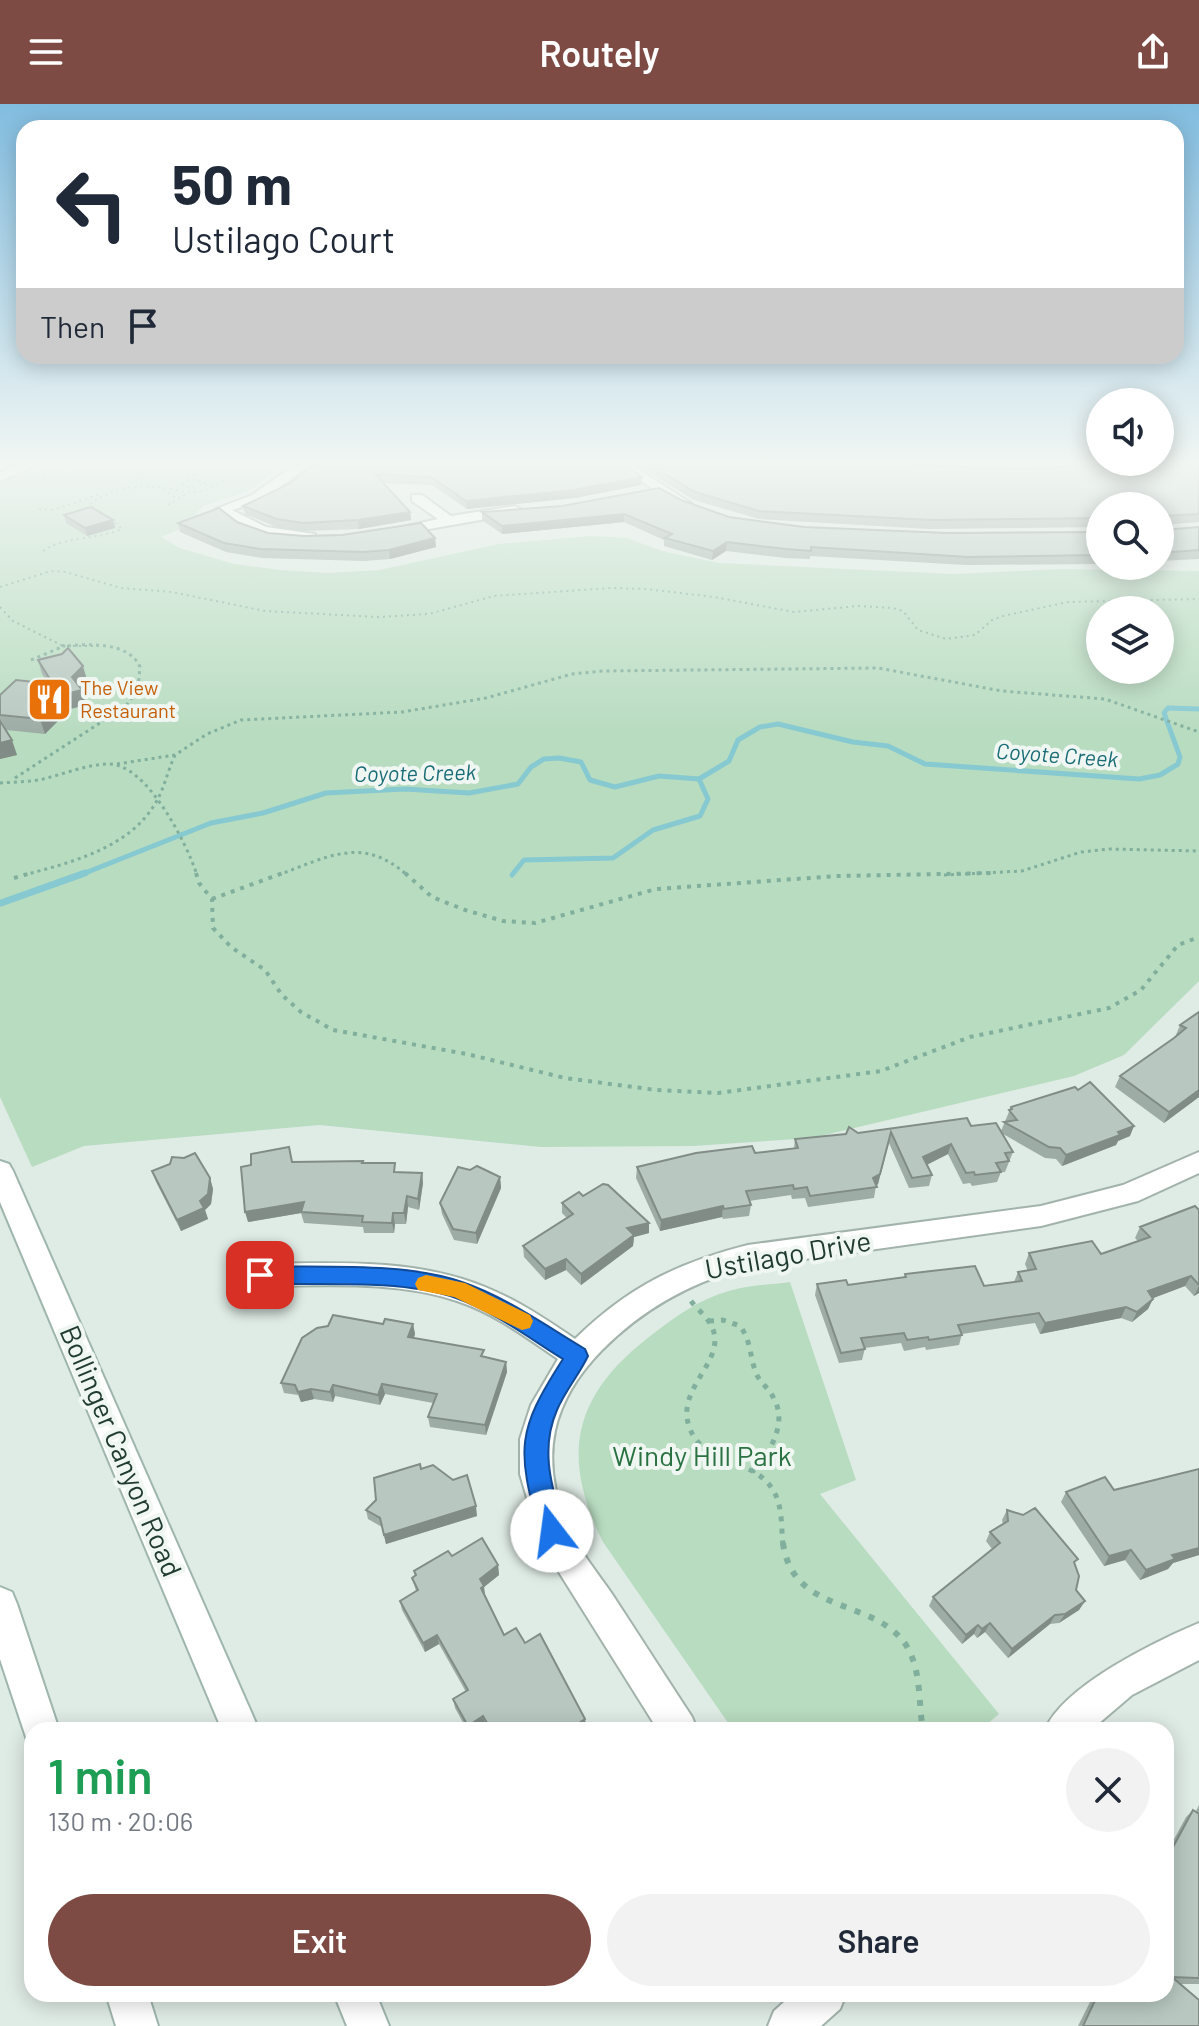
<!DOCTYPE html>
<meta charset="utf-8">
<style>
body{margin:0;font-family:Barlow,sans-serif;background:#f2f2f3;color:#1f2937;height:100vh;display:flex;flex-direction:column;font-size:30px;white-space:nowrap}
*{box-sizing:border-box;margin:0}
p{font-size:26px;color:#747a83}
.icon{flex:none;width:44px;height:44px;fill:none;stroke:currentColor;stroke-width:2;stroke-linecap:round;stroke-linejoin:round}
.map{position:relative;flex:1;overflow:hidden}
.drawer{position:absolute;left:24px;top:1618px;width:1150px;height:280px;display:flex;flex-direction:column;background:#fff;border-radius:24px;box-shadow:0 4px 20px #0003}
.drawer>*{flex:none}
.hud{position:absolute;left:16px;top:16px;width:1168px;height:244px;border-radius:24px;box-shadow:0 4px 20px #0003;background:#fff;color:#1f2937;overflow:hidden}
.tools{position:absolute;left:1086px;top:284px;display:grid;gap:16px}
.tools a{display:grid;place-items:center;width:88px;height:88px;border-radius:50%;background:#fff;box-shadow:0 4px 20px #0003;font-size:40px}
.pin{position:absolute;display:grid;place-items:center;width:68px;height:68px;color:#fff;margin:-34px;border-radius:16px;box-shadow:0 4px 12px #0006}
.me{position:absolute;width:88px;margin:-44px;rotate:345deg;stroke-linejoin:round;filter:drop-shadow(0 0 6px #0008)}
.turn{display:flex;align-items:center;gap:28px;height:168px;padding:0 24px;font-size:36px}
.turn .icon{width:104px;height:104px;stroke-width:2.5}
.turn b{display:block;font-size:56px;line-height:68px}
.then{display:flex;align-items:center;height:76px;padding:0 24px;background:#0003;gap:16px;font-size:30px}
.round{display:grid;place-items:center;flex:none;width:84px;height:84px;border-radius:42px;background:#f2f2f3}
.head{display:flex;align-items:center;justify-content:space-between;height:136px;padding:0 24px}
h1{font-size:48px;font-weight:600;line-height:60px;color:#1e9e55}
.primary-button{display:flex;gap:16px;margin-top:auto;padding:16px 24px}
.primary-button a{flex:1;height:92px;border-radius:48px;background:#7e4b44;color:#fff;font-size:32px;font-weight:600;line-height:92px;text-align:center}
.primary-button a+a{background:#f2f2f3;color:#1f2937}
header{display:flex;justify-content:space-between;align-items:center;height:104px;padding:0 24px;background:#7e4b44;color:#fff;font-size:36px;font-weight:600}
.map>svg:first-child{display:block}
.green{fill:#b8dcc0;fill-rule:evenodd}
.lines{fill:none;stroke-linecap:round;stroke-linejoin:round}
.stream-far1{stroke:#86c9d1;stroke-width:5}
.stream{stroke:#86c9d1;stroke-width:7}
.street-casing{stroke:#a2b3ac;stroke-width:4}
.secondary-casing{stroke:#9eb6ad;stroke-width:4}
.path-far4{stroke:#80af9d;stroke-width:2;stroke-dasharray:2 4;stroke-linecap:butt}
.path-far3{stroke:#80af9d;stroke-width:3;stroke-dasharray:3 4;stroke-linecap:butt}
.path-far2{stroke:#80af9d;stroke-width:4;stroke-dasharray:4 6;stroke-linecap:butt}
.path-far1{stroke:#80af9d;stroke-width:5;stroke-dasharray:5 7;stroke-linecap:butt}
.path{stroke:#80af9d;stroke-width:6;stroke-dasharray:6 9;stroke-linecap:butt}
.street{fill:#fff;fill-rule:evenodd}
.secondary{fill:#fff;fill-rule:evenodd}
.wall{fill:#9eaca6}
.shaded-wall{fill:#818c87}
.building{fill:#b8c8c1;stroke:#818c87;stroke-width:2}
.route{fill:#1a73e8;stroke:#114b97;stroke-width:2}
.slow{fill:#f59e0b}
.labels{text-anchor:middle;stroke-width:8;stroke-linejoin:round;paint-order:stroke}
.far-food-label{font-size:20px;fill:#c56008;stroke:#f0f7f3;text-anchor:start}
.far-water-label{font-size:22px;font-style:italic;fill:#1a6c77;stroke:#f0f7f3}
.near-street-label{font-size:28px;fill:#203b32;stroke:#f0f7f3}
.near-park-label{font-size:28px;fill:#2a7242;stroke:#f0f7f3}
</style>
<header><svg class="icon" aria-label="menu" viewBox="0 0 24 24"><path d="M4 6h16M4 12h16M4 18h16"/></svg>Routely<svg class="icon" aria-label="share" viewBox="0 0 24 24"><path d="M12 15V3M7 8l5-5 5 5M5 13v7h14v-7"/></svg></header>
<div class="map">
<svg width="1199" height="1922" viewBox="0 0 1199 1922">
<rect width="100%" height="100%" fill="#dfebe5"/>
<g class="green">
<path d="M0,361H285L248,387L203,402L196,410L204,415L161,433L180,444L234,460L280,466L328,469L379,466L499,440L591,432L627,434L662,447L719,459L953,470L1062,465L1199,467V877L1124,951L1074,972L812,1034L693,1042L541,1043L320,1021L84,1042L32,1063L0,993ZM1100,506H1160V566H1100Z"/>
<path d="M790,1178L856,1376L820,1390L999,1610L980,1626H733L603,1438C560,1352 573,1292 649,1233C673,1214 699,1195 729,1187C748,1181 770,1181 790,1178Z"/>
</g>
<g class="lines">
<g class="stream-far1">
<path d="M80,771L211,719L263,709L326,689L405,685L469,689L518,680L531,663L544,655L559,654L581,658L590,676L615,683L659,672L699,675L729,657L738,636L760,623L778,620L853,638L888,642L925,660L1139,675L1160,671L1178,660L1180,653L1164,609L1168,604L1199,605"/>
<path d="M512,771L524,756L613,754L653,726L700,712L708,695L699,675"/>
</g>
<path class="stream" d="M1,799L85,769"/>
<defs>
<g id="street">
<path d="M18,361H36L0,377V369Z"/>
<path d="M294,361H309L262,397L232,406L266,423L315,430V436C284,441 237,429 216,405L252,391Z"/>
<path d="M617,361H632L692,400L680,403Z"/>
<path d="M412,391H422L451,412L515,402L522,406L515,410L389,432V426L438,415L412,397Z"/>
<path d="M1199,1048V1069L1138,1097L1041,1122L748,1163C691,1178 644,1204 602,1246C552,1297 539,1352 566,1418C576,1443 597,1468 612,1490C639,1531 665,1572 692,1613L697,1626H658L540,1438L520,1370V1335L531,1301L558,1255C527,1234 494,1209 457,1197C395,1176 324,1182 260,1182L250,1179L246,1171L250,1163L260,1160C335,1159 414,1154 485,1183C517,1196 546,1215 575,1235C628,1183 677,1159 748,1141L1041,1102L1123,1081Z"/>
<path d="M1199,1519V1556L1132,1591L1091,1626H1045C1063,1582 1156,1537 1199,1519Z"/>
<path d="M793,1890H846L840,1905L821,1922H768L774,1907Z"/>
</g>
<g id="secondary">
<path d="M0,1057L9,1060L13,1067L259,1626H222L0,1098Z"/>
<path d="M0,1483L12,1488L17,1500L59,1626H32V1641L28,1639L0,1555Z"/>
<path d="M106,1890H148L158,1922H116Z"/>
<path d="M334,1890H376L389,1922H347Z"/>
</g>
</defs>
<use href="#street" class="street-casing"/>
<use href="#secondary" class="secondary-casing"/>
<g class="path-far4">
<path d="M183,363L190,364L188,369L196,372L194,374"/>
<path d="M43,369L68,361"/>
<path d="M133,369L155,382"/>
<path d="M192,375L205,379L194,384L180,381Z"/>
<path d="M163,386L178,395"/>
<path d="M168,401L189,388"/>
<path d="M39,405L53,406L98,391"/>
<path d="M86,409L84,406C104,385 137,379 165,384C177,386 190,390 202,387C216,383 228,373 239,364"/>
<path d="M43,447C64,432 97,436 122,425L108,413"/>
<path d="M0,483L51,467L66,468L121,484L172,488L265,507L378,513L429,510L494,492L611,484L646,485L714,493L794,508L858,502L893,504L903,507L918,526L946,535L975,531L992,516L1003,512L1068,498L1199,495"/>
<path d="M0,503L13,517L63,542"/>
<path d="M67,542H103"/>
</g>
<g class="path-far3">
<path d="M31,556L64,542L59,540"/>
<path d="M117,660L175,651L207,630L241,616L402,608L486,594L572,570L603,567L878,564L1002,587L1105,595L1199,628"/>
<path d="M15,674L126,602L138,585L140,563C129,537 87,540 64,542"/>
<path d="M0,679C14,678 29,678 43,675C64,670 88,660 109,660C147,660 187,740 197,771"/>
<path d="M24,771C69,759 126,745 153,703C164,687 167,668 175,651"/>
<path d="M278,771C328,753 362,731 407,771"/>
<path d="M944,771L1022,767L1081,748L1110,745L1199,747"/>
</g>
<g class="path-far2">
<path d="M196,769L199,779L212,795L213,824L231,843L265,866L282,891L301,908L333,926L467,950L565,974L656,986L718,989L881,967L970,933L1109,904L1141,886L1178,841L1199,833"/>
<path d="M405,769L432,793L465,806L503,817L535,819L656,785L837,772L996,769"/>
<path d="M14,774L31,769"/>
<path d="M212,795L283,769"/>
</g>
<g class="path-far1">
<path d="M691,1197C697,1205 706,1212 711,1221C730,1257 673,1283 690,1325C705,1362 754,1354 773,1386C783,1402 781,1423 783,1441"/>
<path d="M709,1217L723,1216L740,1222C751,1236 750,1254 756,1269C760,1279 770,1285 774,1295C788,1320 769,1350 752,1368"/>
</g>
<path class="path" d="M783,1439C793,1512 874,1493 906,1541C922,1567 918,1598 923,1626"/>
<use href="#street" class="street"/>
<use href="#secondary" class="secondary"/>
</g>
<g class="wall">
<path d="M314,361L641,381L575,394L467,405L432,381L383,379L410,408L411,416L359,425L304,427L279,424L245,410L243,402L289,380Z"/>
<path d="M637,361H907L1022,365L1199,361V418L1161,421L1163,426L1199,423V455L1160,457V402H1100V423L929,425L759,415L694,396Z"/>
<path d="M681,396L729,413L804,423L948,429L1100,428V460L966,461L810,452V455L785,454L726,447L712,456L664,442V436L624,418L502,430L482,416V408Z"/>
<path d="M64,411L113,416L115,424L87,432L66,419Z"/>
<path d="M237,418L268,429L304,432L435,434L436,443L390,455L364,457L262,454L226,448L180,428L178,419Z"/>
<path d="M38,556L87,576L80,583L86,601L70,605L45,630L6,626L17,651L0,655V591L48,580L42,570Z"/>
<path d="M1199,908V993L1164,1019L1115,983L1120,972L1177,932L1176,931L1180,921Z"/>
<path d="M1011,1003L1130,1032L1118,1037L1116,1041L1062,1062L1056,1055L1045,1054L1003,1030L1013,1048L1005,1068H1001L997,1078L972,1082L970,1079L963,1080L948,1050L927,1061L932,1071L929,1082L909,1084L889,1039L878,1080L876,1082L874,1094L808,1103L805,1094L792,1095L791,1091L749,1097L751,1101L749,1112L723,1115L722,1113L660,1127L636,1074L637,1063L794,1044L795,1035L858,1029L971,1022L1001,1027Z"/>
<path d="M293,1058L363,1059L396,1068L422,1069L423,1079L419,1106L408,1103L406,1120H395L394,1129H364L363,1123L304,1119L301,1109L248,1118Z"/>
<path d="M152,1067L210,1074L213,1085L211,1100L205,1106L208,1115L181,1127L156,1078Z"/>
<path d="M500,1073L501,1084L477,1140L454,1136L442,1110L440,1099Z"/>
<path d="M583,1092L649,1129L634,1133L633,1142L581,1181L566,1166L545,1176L524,1153L523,1142L567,1114L562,1109V1099Z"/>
<path d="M1199,1106V1189L1194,1192L1185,1182L1153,1194L1148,1205L1132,1218L1121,1214L1040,1230L1035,1219L962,1230L959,1241L926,1246L925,1243L904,1247L901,1239L865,1244L862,1256L839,1259L815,1191L817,1180L848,1181L904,1173L905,1170L984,1182L1014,1178L1018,1168L1028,1167L1025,1160L1029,1149L1101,1150L1138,1137L1135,1134L1140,1123Z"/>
<path d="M383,1220H413L415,1230L414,1234L506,1258L507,1268L486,1331L430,1323L428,1313L433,1299L385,1290L380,1301L335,1292L333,1298L314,1295L301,1298L298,1291L284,1289L281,1279Z"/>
<path d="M1199,1365V1451L1173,1459L1168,1465L1140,1476L1125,1456L1104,1462L1061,1398L1066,1388L1114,1386Z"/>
<path d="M366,1406L477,1412L386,1440L382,1423L368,1415Z"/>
<path d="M1007,1406L1075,1460L1076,1486L1085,1497L1079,1506L1059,1519L1050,1520L1008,1554L985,1528L977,1534L974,1530L962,1540L929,1502L933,1493L992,1445L986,1437L990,1428L1003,1420L1002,1416Z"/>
<path d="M452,1452L498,1461L499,1471L484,1483L485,1492L504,1531L525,1539L585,1615L586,1623L582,1626H488L485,1620L476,1626H467L455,1604L453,1595L466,1588L439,1540L425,1548L402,1506L400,1497L416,1487L412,1474L415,1472L414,1467Z"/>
<path d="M1199,1701V1880H1180L1199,1922H1078L1094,1890H1166V1750L1186,1713L1193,1706L1196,1707Z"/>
</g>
<g class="shaded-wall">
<path d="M642,373L641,381L575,394L467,405L466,397Z"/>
<path d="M410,408L411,416L359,425L358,416Z"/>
<path d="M624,410V418L502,430V422Z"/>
<path d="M113,416L115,424L87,432L85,424Z"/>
<path d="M435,434L436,443L390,455L389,446Z"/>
<path d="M727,438L726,447L712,456L713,447Z"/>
<path d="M83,562L87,576L77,587L72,573Z"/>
<path d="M82,586L86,601L70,605L45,630L40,615L66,590Z"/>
<path d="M12,636L17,651L0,655V639Z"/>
<path d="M1199,986V993L1164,1019L1169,1008Z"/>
<path d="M1134,1022L1130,1032L1118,1037L1116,1041L1062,1062L1066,1051Z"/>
<path d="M891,1028L878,1080L871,1085L873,1074Z"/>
<path d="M951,1040L948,1050L920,1064L923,1053Z"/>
<path d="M422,1069L423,1079L419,1106L418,1095Z"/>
<path d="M500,1073L501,1084L477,1140L476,1129Z"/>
<path d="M210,1074L213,1085L211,1100L205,1106L208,1115L181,1127L177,1116L200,1097Z"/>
<path d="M407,1092L408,1103L406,1120L404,1109Z"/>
<path d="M304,1098L301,1109L248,1118L245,1108Z"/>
<path d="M723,1102L722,1113L660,1127L661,1116Z"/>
<path d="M393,1109L395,1120L394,1129L392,1119Z"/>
<path d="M649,1119V1129L634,1133L633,1142L581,1181V1170L627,1124Z"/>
<path d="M566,1155V1166L545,1176V1165Z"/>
<path d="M1191,1172L1185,1182L1143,1198L1148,1187Z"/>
<path d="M1199,1182V1189L1194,1192Z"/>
<path d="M1153,1195L1148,1205L1132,1218L1137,1208Z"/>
<path d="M1126,1203L1121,1214L1040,1230L1045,1219Z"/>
<path d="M413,1220L415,1230L410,1243L408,1233Z"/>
<path d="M506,1258L507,1268L486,1331L485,1321Z"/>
<path d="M382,1280L385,1290L380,1301L378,1291Z"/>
<path d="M333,1281L335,1292L333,1298L330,1288Z"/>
<path d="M311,1285L314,1295L301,1298L298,1288Z"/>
<path d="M476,1402L477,1412L386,1440L384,1431Z"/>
<path d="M1199,1444V1451L1173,1459L1168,1465L1140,1476L1146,1466L1172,1451Z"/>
<path d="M1131,1446L1125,1456L1104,1462L1109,1452Z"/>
<path d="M498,1461L499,1471L484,1483L485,1492L483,1493L480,1475Z"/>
<path d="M1085,1497L1079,1506L1059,1519L1065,1510Z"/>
<path d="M1055,1511L1050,1520L1008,1554L1012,1545Z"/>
<path d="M990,1519L985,1528L977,1534L982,1525Z"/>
<path d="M978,1521L974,1530L962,1540L966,1531Z"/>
<path d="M437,1531L439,1540L425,1548L423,1539Z"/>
<path d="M483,1612L485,1620L476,1626H468V1622Z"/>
<path d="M585,1615L586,1623L582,1626H569Z"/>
</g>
<g class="building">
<path d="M314,361H625L642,373L574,386L466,397L431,373L375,370L410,408L358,416L303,419L277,415L243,402L289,380Z"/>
<path d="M651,361H907L1022,365L1099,361H1199V410L1162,412L1160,415V402H1100V414L931,416L759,407L695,388Z"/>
<path d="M659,384L681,396L729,413L804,423L948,429L1100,428V451L968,453L811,443V447L786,445L727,438L713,447L665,434L672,430L624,410L502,422L482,408L562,402Z"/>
<path d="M91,403L113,416L85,424L64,411Z"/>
<path d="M219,404L237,418L268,429L304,432L342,431L421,419L435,434L389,446L363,448L260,445L224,439L178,419Z"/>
<path d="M1160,417L1163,426L1199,423V446L1160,449Z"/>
<path d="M68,544L83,562L72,573L82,586L66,590L40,615L0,611V591L16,576L53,580L38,556L62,550Z"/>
<path d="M0,617L12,636L0,639Z"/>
<path d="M1199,908V986L1169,1008L1120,972L1174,934L1186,924L1180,921Z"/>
<path d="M1090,978L1134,1022L1118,1028L1120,1031L1066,1051L1060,1044L1049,1043L1004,1018L1017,1016L1009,1006L1012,1005L1011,1003L1075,983L1078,986Z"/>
<path d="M967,1014L971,1022L996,1019L1013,1048L1005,1049L1009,1057L996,1059L1001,1068L975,1071L974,1068L966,1069L951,1040L923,1053L932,1071L912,1074L891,1028L880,1070L873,1074L877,1083L810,1092L807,1083L794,1085L793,1081L746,1087L751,1101L724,1105L723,1102L661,1116L637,1063L696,1049L752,1042L755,1049L798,1044L795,1035L846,1030L849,1023L858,1029Z"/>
<path d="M289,1043L292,1058L363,1057L362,1059H395L394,1068L422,1069L418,1095L407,1092L404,1109H393L392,1119L362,1118L363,1112L301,1108L304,1098L245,1108L241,1063L251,1061V1050Z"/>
<path d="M195,1049L210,1074L208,1090L200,1097L204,1104L177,1116L152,1067L170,1060L172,1053L184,1054Z"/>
<path d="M477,1062L500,1073L476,1129L453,1125L440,1099L458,1063L470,1066Z"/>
<path d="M603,1080L608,1081L649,1119L627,1124L634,1131L581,1170L566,1155L545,1165L523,1142L573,1110L562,1099L579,1088L583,1092Z"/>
<path d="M1195,1102L1199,1106V1181L1191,1172L1148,1187L1153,1195L1137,1208L1126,1203L1045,1219L1039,1209L958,1221L962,1231L929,1236L928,1233L907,1236L904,1229L861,1234L865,1245L841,1249L817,1180L846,1176L848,1181L906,1173L905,1170L975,1162L984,1182L1022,1177L1018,1168L1036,1165L1029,1149L1092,1137L1101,1150L1150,1133L1140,1123Z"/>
<path d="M333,1211L383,1220L385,1215L413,1220L408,1233L484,1246L481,1252L506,1258L485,1321L428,1313L437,1290L382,1280L378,1291L333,1281L330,1288L311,1285L298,1288L295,1281L281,1279L302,1234L317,1224L328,1222Z"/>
<path d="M420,1360L421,1365L433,1361L453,1376L467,1371L476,1402L384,1431L380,1414L366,1406L376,1396L374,1374Z"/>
<path d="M1199,1365V1444L1172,1451L1175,1455L1146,1466L1131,1446L1109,1452L1066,1388L1105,1373L1114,1386Z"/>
<path d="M1035,1404L1078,1455L1074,1458L1079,1472L1076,1486L1085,1497L1065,1510L1055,1511L1012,1545L990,1519L982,1525L978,1521L966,1531L933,1493L1000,1439L990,1428L1008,1417L1007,1406L1023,1411Z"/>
<path d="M482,1434L498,1461L480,1475L484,1482L481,1484L504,1531L516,1524L525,1539L540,1530L585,1615L569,1626H491L483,1612L468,1622L453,1595L468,1586L437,1531L423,1539L400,1497L418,1486L412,1474L416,1471L414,1467L448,1447L452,1452Z"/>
<path d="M1193,1706L1199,1710V1874L1172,1873L1199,1896V1922H1083L1098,1890H1166V1756Z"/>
</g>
<linearGradient id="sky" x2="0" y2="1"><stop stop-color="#81bcdf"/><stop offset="0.57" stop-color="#f1f6f3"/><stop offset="1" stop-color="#f1f6f3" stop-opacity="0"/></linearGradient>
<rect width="1199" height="630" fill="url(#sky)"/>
<path class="route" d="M260,1162C321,1164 405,1158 462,1178C506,1193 545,1221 585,1245L588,1252C579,1271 565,1287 557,1306C539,1347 553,1386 564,1427L560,1435L552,1439L543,1435L539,1427C517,1344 516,1328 563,1255C529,1234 495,1208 456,1194C403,1175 318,1181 260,1180L253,1177L250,1171L253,1165Z"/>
<path class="slow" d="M426,1171L465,1179L530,1211L533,1217L530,1224L522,1226L454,1193L418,1186L415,1180L418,1174Z"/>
<defs>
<symbol id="restaurant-square" viewBox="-11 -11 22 22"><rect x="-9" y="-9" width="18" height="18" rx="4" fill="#e8710a" stroke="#f0f7f3"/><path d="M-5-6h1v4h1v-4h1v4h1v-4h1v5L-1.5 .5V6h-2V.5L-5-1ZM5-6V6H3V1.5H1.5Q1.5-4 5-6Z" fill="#fff"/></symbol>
</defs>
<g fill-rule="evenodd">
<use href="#restaurant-square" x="24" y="570" width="51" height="51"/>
</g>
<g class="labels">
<g class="far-food-label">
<text x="80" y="591">The View<tspan x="80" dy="23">Restaurant</tspan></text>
</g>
<g class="far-water-label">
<text transform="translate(1057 651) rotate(4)" y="8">Coyote Creek</text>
<text transform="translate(415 669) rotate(-1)" y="8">Coyote Creek</text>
</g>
<g class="near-street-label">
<text transform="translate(788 1151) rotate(-10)" y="10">Ustilago Drive</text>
<text transform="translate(121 1347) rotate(67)" y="10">Bollinger Canyon Road</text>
</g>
<g class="near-park-label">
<text x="702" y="1362">Windy Hill Park</text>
</g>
</g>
</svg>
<div class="tools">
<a><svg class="icon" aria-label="sound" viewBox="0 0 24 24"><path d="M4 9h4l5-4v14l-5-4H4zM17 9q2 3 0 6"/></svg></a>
<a><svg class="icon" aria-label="search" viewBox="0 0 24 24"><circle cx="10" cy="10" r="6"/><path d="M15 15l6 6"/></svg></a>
<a><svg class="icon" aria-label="layers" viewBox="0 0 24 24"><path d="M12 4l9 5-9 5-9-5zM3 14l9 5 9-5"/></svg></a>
</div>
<div class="pin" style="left:260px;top:1171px;background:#d93025"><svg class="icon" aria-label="arrive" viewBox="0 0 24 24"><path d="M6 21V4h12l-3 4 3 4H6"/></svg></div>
<svg class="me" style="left:552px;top:1427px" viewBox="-20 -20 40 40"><circle r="19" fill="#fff"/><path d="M0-13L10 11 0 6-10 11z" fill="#1a73e8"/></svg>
<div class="hud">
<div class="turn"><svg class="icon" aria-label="left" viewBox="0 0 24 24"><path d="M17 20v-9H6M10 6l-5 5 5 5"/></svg><div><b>50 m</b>Ustilago Court</div></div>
<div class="then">Then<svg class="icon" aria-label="arrive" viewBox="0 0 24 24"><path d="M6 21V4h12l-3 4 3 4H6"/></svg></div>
</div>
<section class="drawer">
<div class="head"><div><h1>1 min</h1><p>130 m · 20:06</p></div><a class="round"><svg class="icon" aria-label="close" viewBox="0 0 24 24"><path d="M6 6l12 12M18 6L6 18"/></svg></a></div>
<div class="primary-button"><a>Exit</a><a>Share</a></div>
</section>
</div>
